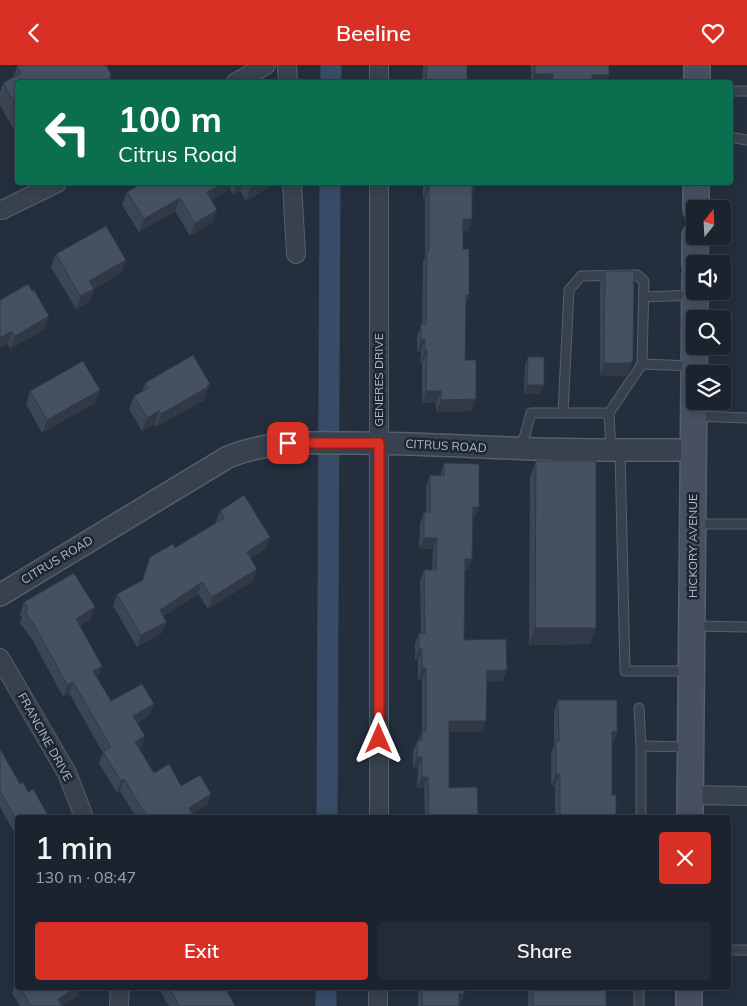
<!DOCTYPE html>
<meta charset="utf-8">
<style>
body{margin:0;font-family:Mulish,sans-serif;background:#242b36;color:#f1f3f6;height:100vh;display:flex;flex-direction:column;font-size:19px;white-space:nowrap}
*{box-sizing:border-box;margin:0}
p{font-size:16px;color:#a0a4aa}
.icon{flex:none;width:28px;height:28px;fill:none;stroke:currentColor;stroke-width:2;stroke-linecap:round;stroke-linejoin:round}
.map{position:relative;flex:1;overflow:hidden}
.panel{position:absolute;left:15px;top:750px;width:716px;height:175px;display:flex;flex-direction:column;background:#1b232e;border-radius:5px;box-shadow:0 2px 12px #0003,0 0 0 1px #39404a}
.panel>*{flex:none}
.top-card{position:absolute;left:15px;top:15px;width:718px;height:105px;border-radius:5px;box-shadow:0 2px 12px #0003,0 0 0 1px #39404a;background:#0b6e4f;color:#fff;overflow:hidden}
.needle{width:32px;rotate:18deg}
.buttons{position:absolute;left:686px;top:135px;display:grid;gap:10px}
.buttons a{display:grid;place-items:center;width:45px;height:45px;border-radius:5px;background:#1b232e;box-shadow:0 2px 12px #0003,0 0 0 1px #39404a;font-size:25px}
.pin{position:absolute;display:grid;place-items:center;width:42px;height:42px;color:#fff;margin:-21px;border-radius:10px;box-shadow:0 2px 8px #0006}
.me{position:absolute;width:55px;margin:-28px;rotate:0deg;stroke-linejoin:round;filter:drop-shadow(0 0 4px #0008)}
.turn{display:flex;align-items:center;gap:18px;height:105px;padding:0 20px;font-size:22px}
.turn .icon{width:65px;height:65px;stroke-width:2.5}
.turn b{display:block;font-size:35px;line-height:42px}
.round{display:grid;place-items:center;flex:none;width:52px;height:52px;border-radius:5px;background:#242b36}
.headline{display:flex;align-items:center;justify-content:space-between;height:85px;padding:0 20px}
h1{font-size:30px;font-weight:600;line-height:38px}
.button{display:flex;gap:10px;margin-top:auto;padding:10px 20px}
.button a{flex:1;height:58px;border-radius:5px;background:#d93025;color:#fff;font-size:20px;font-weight:600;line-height:58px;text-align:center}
.button a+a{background:#242b36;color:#f1f3f6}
header{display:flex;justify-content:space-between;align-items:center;height:65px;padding:0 20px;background:#d93025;color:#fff;font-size:22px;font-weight:600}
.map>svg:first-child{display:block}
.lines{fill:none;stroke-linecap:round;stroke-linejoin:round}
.canal{stroke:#394c67;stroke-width:21}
.service-casing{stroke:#565f6c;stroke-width:11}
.minor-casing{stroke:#565f6c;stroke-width:20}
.tertiary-casing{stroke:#565f6c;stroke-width:24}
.secondary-casing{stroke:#565f6c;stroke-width:28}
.service{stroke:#38414e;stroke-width:9}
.minor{stroke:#38414e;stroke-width:18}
.tertiary{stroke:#38414e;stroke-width:21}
.secondary{stroke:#465061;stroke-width:25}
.wall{fill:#3b4654}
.shaded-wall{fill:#303945}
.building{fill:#455162;stroke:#303945}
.route-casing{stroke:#8d1f18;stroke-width:12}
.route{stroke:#d93025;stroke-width:9}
.labels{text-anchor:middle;stroke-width:5;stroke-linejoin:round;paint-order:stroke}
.street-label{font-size:12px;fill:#b4bcc9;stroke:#1d2633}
</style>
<header><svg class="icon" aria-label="back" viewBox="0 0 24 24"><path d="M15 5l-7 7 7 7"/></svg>Beeline<svg class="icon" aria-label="heart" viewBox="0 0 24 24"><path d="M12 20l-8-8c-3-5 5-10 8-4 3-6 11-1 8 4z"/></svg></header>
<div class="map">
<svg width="747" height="941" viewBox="0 0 747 941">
<rect width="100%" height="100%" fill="#242f3e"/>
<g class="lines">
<g class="canal">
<path d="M331,18V0"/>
<path d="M327,752L330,118"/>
<path d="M326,941V922"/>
</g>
<defs>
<g id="service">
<path d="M730,26H747"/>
<path d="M730,72L747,75"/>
<path d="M644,232L694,230"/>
<path d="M642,299L692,301"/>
<path d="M563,348L569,225L581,211L637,210L644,216L642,299L609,348"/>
<path d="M694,351L747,353"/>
<path d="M521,384L531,348H609L611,385"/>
<path d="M620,385L625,606H689"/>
<path d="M693,459H747"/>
<path d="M692,561L747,562"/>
<path d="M639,643L641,681"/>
<path d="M641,752V681L689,682"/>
<path d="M729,885H747"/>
<path d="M639,941V922"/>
</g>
<g id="minor">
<path d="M287,0L288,18"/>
<path d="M379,0V18"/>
<path d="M235,18L266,0"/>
<path d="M292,118L296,189"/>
<path d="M2,145L57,118"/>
<path d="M0,593L67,708L84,752"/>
<path d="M690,730L747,731"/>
<path d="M379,752V118"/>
<path d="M119,941L120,922"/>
<path d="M378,941V922"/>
</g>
<path id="tertiary" d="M0,530L228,392C269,375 308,378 351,378C405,378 458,381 511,383C571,386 632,385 693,385"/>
<g id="secondary">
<path d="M697,18V0"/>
<path d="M696,144V118"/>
<path d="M695,199V171"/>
<path d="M690,752L695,210"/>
<path d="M689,941V922"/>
</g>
</defs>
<use href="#service" class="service-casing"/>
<use href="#minor" class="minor-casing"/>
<use href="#tertiary" class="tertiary-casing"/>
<use href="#secondary" class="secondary-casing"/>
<use href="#service" class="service"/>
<use href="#minor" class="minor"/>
<use href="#tertiary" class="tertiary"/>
<use href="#secondary" class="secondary"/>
</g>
<g class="wall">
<path d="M106,0L18,18V68L16,69L0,40V27L3,18L13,13L17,1Z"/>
<path d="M423,0H467V18H422Z"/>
<path d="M531,0H609V10L606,18H531Z"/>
<path d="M143,118H270L269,122L246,136L240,126L233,130L230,124L212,135L213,157L190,171L175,146L139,167L122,140L127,127Z"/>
<path d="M423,118H476L472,132L468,166H463V184L469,230L466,239L465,295L476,334L472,346L436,347V338H422V298H420L421,287H417V271L422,259L423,197L425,192V133H423Z"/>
<path d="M56,189L121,208L94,224L89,237L76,244L51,202Z"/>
<path d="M605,206L633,295L628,308L626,311H600V219Z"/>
<path d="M32,226L45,264L10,284L8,279L0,283Z"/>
<path d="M528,292L544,320L540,329H524L525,301Z"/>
<path d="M145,318L205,332L204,335L156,362L155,359L142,366L129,344L134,331L142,327Z"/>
<path d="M30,326L95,338L42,368L26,339Z"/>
<path d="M536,396L596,563L590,579L529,580L530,412Z"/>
<path d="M444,398L475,453H473L472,494L468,505H465L464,575L503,616L487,617L486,656L482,667H449V723L478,750L503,752H425L424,723H417L418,703H413V686L418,675H419L422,666V615H418V595H415V579L419,568H421L420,516L424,505H432L433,484H419L420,458L424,447H426V422L430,410L440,411Z"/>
<path d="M220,446L266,484L251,493L253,516L208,544L198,529L164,551L166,557L162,568L137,582L113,541L117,529L142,515L150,492L175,483L216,458H215Z"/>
<path d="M24,537L91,554L79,561L102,601L97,613L111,636L149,651L137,658L145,671L141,683L139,684L154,708L181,721L207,740L192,749L194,752H136L120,726L117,728L99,698L103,688L69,628L63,632L32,574L20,558L22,553L20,549Z"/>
<path d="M558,635L617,667L613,680H612V730L616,752H555V721H551V688L554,681V647Z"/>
<path d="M0,684L18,752V774L0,742Z"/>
<path d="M18,788V801L15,796Z"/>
<path d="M18,915V922H81L78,931L62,941H20L12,928L16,916Z"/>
<path d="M158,922H225L235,941H169Z"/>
<path d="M418,922H464V929L460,941H418Z"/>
<rect x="528" y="922" width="78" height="19"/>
</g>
<g class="shaded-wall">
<path d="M535,9H553L550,18H532Z"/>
<path d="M592,10H609L606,18H589Z"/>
<path d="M224,118H232L230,124L203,140L207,127Z"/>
<path d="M238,118H243L240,126L233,130Z"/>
<path d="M260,118H270L269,122L246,136L250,123Z"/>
<path d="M551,118H590L588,121H550Z"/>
<path d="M427,121H429L425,133H423Z"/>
<path d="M472,121H476L472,134Z"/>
<path d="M180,133L175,146L139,167L144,154Z"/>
<path d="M217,145L213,157L190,171L195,158Z"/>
<path d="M463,154H472L468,166H458Z"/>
<path d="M126,195L121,208L86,228L94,224L89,237L76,244L80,231L89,216Z"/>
<path d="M466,230H469L464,243Z"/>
<path d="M49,251L45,264L10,284L15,271Z"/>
<path d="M12,266L8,279L0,283V273Z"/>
<path d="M425,274L421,287H417L421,275Z"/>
<path d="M425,286H427L422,298H420Z"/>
<path d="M633,295L628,308L626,311H600L604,298Z"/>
<path d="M210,319L204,335L156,362L161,349Z"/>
<path d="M527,320H544L540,329H524Z"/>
<path d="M100,325L95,338L42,368L47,355Z"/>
<path d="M426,326H441L436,338H422Z"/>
<path d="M476,334L472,346L436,347L441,335Z"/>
<path d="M159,346L155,359L142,366L147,353Z"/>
<path d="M473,442H479L475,453H469Z"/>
<path d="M270,472L266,484L242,499L247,487Z"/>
<path d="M424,473H437L433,484H419Z"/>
<path d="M465,494H472L468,505H461Z"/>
<path d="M257,504L253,516L208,544L212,532Z"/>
<path d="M202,517L198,529L156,556L160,545Z"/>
<path d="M95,542L91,554L72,565L76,554Z"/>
<path d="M166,557L162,568L137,582L141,570Z"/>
<path d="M535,563H596L590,579L529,580Z"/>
<path d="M419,584H422L418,595H415Z"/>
<path d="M102,601L98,612L89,617L93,606Z"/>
<path d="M422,603H426L422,615H418Z"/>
<path d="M507,605L503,616L483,617L487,606Z"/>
<path d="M73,617L69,628L63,632L67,620Z"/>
<path d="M154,639L149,651L129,662L133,651Z"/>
<path d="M449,656H486L482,667H445Z"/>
<path d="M612,667H617L613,680H607Z"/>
<path d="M145,671L141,683L131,689L135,677Z"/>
<path d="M417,692H422L418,703H413Z"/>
<path d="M556,709H560L555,721H551Z"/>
<path d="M422,712H428L424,723H417Z"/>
<path d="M124,714L120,726L117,728L121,716Z"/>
<path d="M211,729L207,740L187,752L189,743Z"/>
<path d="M77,922H81L78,931L62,941L58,934Z"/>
<path d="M459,929H464L460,941H455Z"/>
</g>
<g class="building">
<path d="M19,0H106L111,9L109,16L106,18H18V44L3,18L21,8L17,1Z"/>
<path d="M427,0H467V18H426Z"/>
<path d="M535,0H609V10H592V18H553V9H535Z"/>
<path d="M143,118H224L207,127L217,145L195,158L180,133L144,154L127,127Z"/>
<path d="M247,118H260L250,123Z"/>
<path d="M427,118H476V121H472V154H463V184H469V230H466L465,295H476V334L441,335V326H426L427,286H425V274L421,275V259H426L427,185H429V121H427Z"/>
<path d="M106,161L126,195L89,216L94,224L80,231L56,189Z"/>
<path d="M605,206H634L633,295L631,298H604Z"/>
<path d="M28,219L32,226L34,225L49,251L15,271L12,266L0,273V235Z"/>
<path d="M193,290L210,319L207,321L208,322L161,349L159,346L147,353L134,331L148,323L145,318Z"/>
<path d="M528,292H544V320H527Z"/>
<path d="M83,296L100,325L47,355L30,326Z"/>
<path d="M536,396H596V563H535Z"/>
<path d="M444,398L479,399V442H473L472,494H465L464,575L506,574L507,605L487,606L486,656H449V723L477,722L478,750L503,749V752H429L428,712H422V692H417L418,675H422V666H426V603H422V584H419V568H425L424,505H436L437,473H424V447H430V410L444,411Z"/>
<path d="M244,430L270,472L247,487L257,504L212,532L202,517L160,545L166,557L141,570L117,529L143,515L150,492L173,479L175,483L224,453L220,446Z"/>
<path d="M74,508L95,542L76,554L102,601L93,606L111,636L142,619L154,639L133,651L145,671L135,677L154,708L169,699L181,721L200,710L211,729L189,743L194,752H147L124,714L121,716L103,687L111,682L73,617L67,620L36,563L25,547L28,545L24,537Z"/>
<path d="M558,635H617V667H612V730H616V752H560V709H556V676H559Z"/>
<path d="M0,684L20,719L23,717L28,727L33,724L49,752H18V758L0,726Z"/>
<path d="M20,922H77L58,934L62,941H31Z"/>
<path d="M169,922H225L235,941H179Z"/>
<path d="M422,922H464V929H459V941H422Z"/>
<rect x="533" y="922" width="73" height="19"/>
</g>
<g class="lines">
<defs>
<path id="route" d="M288,378H379V674"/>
</defs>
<use href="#route" class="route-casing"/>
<use href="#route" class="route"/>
</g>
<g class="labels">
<g class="street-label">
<text transform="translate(379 315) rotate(-90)" y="4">GENERES DRIVE</text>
<text transform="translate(446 381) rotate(3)" y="4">CITRUS ROAD</text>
<text transform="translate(693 481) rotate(-90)" y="4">HICKORY AVENUE</text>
<text transform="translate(57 495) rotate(-31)" y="4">CITRUS ROAD</text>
<text transform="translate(45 672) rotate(61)" y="4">FRANCINE DRIVE</text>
</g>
</g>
</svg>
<div class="buttons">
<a><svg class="needle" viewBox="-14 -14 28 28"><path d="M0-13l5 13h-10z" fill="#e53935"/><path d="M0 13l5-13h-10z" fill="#a0a4aa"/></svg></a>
<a><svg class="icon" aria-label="sound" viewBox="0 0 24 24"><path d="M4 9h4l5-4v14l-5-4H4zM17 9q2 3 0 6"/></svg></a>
<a><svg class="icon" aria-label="search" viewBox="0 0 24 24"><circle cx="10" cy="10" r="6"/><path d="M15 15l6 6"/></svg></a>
<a><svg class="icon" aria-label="layers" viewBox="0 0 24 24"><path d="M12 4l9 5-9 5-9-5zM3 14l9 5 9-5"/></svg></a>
</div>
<div class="pin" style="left:288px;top:378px;background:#d93025"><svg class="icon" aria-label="arrive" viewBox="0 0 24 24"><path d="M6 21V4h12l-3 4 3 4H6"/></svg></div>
<svg class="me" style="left:379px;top:674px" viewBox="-20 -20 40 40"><path d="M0-17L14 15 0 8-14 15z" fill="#d93025" stroke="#fff" stroke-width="4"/></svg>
<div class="top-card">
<div class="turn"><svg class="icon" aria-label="left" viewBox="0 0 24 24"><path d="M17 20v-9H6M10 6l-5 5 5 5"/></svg><div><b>100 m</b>Citrus Road</div></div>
</div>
<section class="panel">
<div class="headline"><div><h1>1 min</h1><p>130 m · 08:47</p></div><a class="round" style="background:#d93025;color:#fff"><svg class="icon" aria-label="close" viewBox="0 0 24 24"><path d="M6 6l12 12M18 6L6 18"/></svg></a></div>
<div class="button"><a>Exit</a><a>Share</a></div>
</section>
</div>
